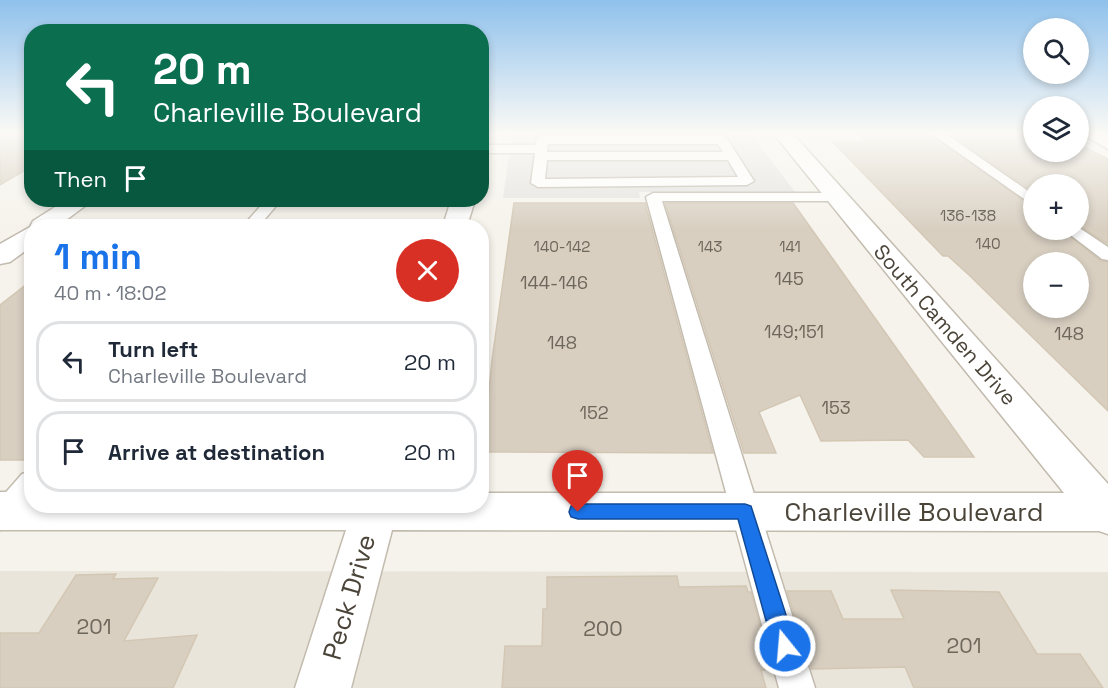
<!DOCTYPE html>
<meta charset="utf-8">
<style>
body{margin:0;font-family:"Space Grotesk",sans-serif;background:#f6f6f7;color:#1f2937;height:100vh;display:flex;flex-direction:column;font-size:22px;white-space:nowrap}
*{box-sizing:border-box;margin:0}
p{font-size:20px;color:#747a83}
.icon{flex:none;width:33px;height:33px;fill:none;stroke:currentColor;stroke-width:2;stroke-linecap:round;stroke-linejoin:round}
.map{position:relative;flex:1;overflow:hidden}
.side{position:absolute;left:24px;top:219px;width:465px;height:294px;display:flex;flex-direction:column;background:#fff;border-radius:24px;box-shadow:0 3px 9px #0003}
.side>*{flex:none}
.guide{position:absolute;left:24px;top:24px;width:465px;height:183px;border-radius:24px;box-shadow:0 3px 9px #0003;background:#0b6e4f;color:#fff;overflow:hidden}
.controls{position:absolute;left:1023px;top:18px;display:grid;gap:12px}
.controls a{display:grid;place-items:center;width:66px;height:66px;border-radius:50%;background:#fff;box-shadow:0 3px 9px #0003;font-size:30px}
.pin{position:absolute;display:grid;place-items:center;width:51px;height:51px;color:#fff;margin:-62px -26px;border-radius:50% 50% 50% 0;rotate:-45deg;box-shadow:0 0 6px #0007}
.pin .icon{rotate:45deg}
.me{position:absolute;width:66px;margin:-33px;rotate:343deg;stroke-linejoin:round;filter:drop-shadow(0 0 4px #0008)}
.turn{display:flex;align-items:center;gap:21px;height:126px;padding:0 30px;font-size:27px}
.turn .icon{width:78px;height:78px;stroke-width:2.5}
.turn b{display:block;font-size:42px;line-height:51px}
.then{display:flex;align-items:center;height:57px;padding:0 30px;background:#0003;gap:12px;font-size:22px}
.round{display:grid;place-items:center;flex:none;width:63px;height:63px;border-radius:32px;background:#f6f6f7}
.summary{display:flex;align-items:center;justify-content:space-between;height:102px;padding:0 30px}
h1{font-size:36px;font-weight:700;line-height:45px;color:#1a73e8}
ul{padding:0;list-style:none}
li{display:flex;align-items:center;gap:18px;height:81px;margin:0 12px 9px;padding:0 18px;border:3px solid #e0e1e3;border-radius:24px}
li div{flex:1}
li b{display:block;font-size:22px}
li em{font-style:normal}
.map>svg:first-child{display:block}
.residential{fill:#eae5da}
.parking{fill:#e5e3e0}
.building{fill:#d8cfc1;stroke:#d3c7b4;stroke-width:1.5;fill-rule:evenodd}
.lines{fill:none;stroke-linecap:round;stroke-linejoin:round}
.lane-casing{stroke:#c2bbae;stroke-width:3}
.street-casing{stroke:#c2bbae;stroke-width:3}
.lane{fill:#fff;fill-rule:evenodd}
.street{fill:#fff;fill-rule:evenodd}
.route{fill:#1a73e8;stroke:#114b97;stroke-width:1.5}
.labels{text-anchor:middle;stroke-width:4.5;stroke-linejoin:round;paint-order:stroke}
.far-number-label{font-size:15px;fill:#6e675b}
.number-label{font-size:18px;fill:#6e675b}
.street-label{font-size:21px;fill:#4b4439;stroke:#fff}
.near-number-label{font-size:21px;fill:#6e675b}
.near-street-label{font-size:26px;fill:#4b4439;stroke:#fff}
</style>
<div class="map">
<svg width="1108" height="688" viewBox="0 0 1108 688">
<rect width="100%" height="100%" fill="#f6f3ec"/>
<path class="residential" d="M0,571L1108,572V688H0Z"/>
<path class="parking" d="M512,134H751L795,192H639L640,198H503Z"/>
<g class="building">
<path d="M0,134H32V166L0,185Z"/>
<path d="M857,134H930L1034,208V230H1062L1101,261L1108,262V411L969,275L948,256H943L833,142H867ZM1034,262H1078V308H1034Z"/>
<path d="M950,134H1034V152H1078V144L1108,159V244L1078,225V184H1034V192Z"/>
<path d="M514,203H645L713,453L483,452L492,360Z"/>
<path d="M665,203H793L974,457H924L908,440L821,441L800,395L759,412L776,453H744Z"/>
<path d="M32,280V460H0V305Z"/>
<path d="M116,574L113,579L158,578L124,641L197,635L173,688H0V633H39L76,575Z"/>
<path d="M677,576L679,587L746,586L748,592H751L772,670H761L766,688H502L505,646H542L543,609H547V577Z"/>
<path d="M891,590L999,592L1037,654H1080L1103,688H914L905,667L812,669L787,591H831L843,619H904Z"/>
</g>
<g class="lines">
<defs>
<g id="lane">
<path d="M932,134H946L1034,195V206Z"/>
<path d="M542,136H722L726,137L754,181L747,185L538,187L531,183L535,153H482V145H535L538,137ZM548,144H718L723,152H547ZM547,160H728L738,177L545,179Z"/>
<path d="M653,193H836L843,197L836,201H662L815,688H779L646,197Z"/>
<path d="M266,200H281L259,226H243Z"/>
<path d="M1078,227L1108,247V260L1102,259L1064,230H1078Z"/>
<path d="M32,471V501L10,527L0,530V499L22,474Z"/>
</g>
<g id="street">
<path d="M774,134H793L1108,484V534L1099,531L392,530L351,688H295L346,530H0V492H32V506H482V493H1064Z"/>
<path d="M1082,134L1108,135V149Z"/>
<path d="M66,200H93L58,226H32V246L10,262L0,264V244L30,227L33,221Z"/>
<path d="M451,200H475L467,226H443Z"/>
</g>
</defs>
<use href="#lane" class="lane-casing"/>
<use href="#street" class="street-casing"/>
<use href="#lane" class="lane"/>
<use href="#street" class="street"/>
</g>
<linearGradient id="sky" x2="0" y2="1"><stop stop-color="#8fc1ec"/><stop offset="0.58" stop-color="#fbfaf6"/><stop offset="1" stop-color="#fbfaf6" stop-opacity="0"/></linearGradient>
<rect width="1108" height="230" fill="url(#sky)"/>
<path class="route" d="M578,504H745L751,506L796,646L793,654L785,657L777,654L773,646L738,519H578L571,517L569,512L571,506Z"/>
<g class="labels">
<g class="far-number-label">
<text x="968" y="221">136-138</text>
<text x="988" y="249">140</text>
<text x="562" y="252">140-142</text>
<text x="710" y="252">143</text>
<text x="790" y="252">141</text>
</g>
<g class="number-label">
<text x="789" y="285">145</text>
<text x="554" y="289">144-146</text>
<text x="794" y="338">149;151</text>
<text x="1069" y="340">148</text>
<text x="562" y="349">148</text>
<text x="836" y="414">153</text>
<text x="594" y="419">152</text>
</g>
<g class="street-label">
<text transform="translate(945 325) rotate(49)" y="7">South Camden Drive</text>
</g>
<g class="near-number-label">
<text x="94" y="634">201</text>
<text x="603" y="636">200</text>
<text x="964" y="653">201</text>
</g>
<g class="near-street-label">
<text x="914" y="521">Charleville Boulevard</text>
<text transform="translate(349 597) rotate(-74)" y="9">Peck Drive</text>
</g>
</g>
</svg>
<div class="controls">
<a><svg class="icon" aria-label="search" viewBox="0 0 24 24"><circle cx="10" cy="10" r="6"/><path d="M15 15l6 6"/></svg></a>
<a><svg class="icon" aria-label="layers" viewBox="0 0 24 24"><path d="M12 4l9 5-9 5-9-5zM3 14l9 5 9-5"/></svg></a>
<a>+</a>
<a>−</a>
</div>
<div class="pin" style="left:578px;top:512px;background:#d93025"><svg class="icon" aria-label="arrive" viewBox="0 0 24 24"><path d="M6 21V4h12l-3 4 3 4H6"/></svg></div>
<svg class="me" style="left:785px;top:646px" viewBox="-20 -20 40 40"><circle r="17" fill="#1a73e8" stroke="#fff" stroke-width="3"/><path d="M0-11L8 9 0 5-8 9z" fill="#fff"/></svg>
<div class="guide">
<div class="turn"><svg class="icon" aria-label="left" viewBox="0 0 24 24"><path d="M17 20v-9H6M10 6l-5 5 5 5"/></svg><div><b>20 m</b>Charleville Boulevard</div></div>
<div class="then">Then<svg class="icon" aria-label="arrive" viewBox="0 0 24 24"><path d="M6 21V4h12l-3 4 3 4H6"/></svg></div>
</div>
<section class="side">
<div class="summary"><div><h1>1 min</h1><p>40 m · 18:02</p></div><a class="round" style="background:#d93025;color:#fff"><svg class="icon" aria-label="close" viewBox="0 0 24 24"><path d="M6 6l12 12M18 6L6 18"/></svg></a></div>
<ul>
<li><svg class="icon" aria-label="left" viewBox="0 0 24 24"><path d="M17 20v-9H6M10 6l-5 5 5 5"/></svg><div><b>Turn left</b><p>Charleville Boulevard</p></div><em>20 m</em></li>
<li><svg class="icon" aria-label="arrive" viewBox="0 0 24 24"><path d="M6 21V4h12l-3 4 3 4H6"/></svg><div><b>Arrive at destination</b></div><em>20 m</em></li>
</ul>
</section>
</div>
